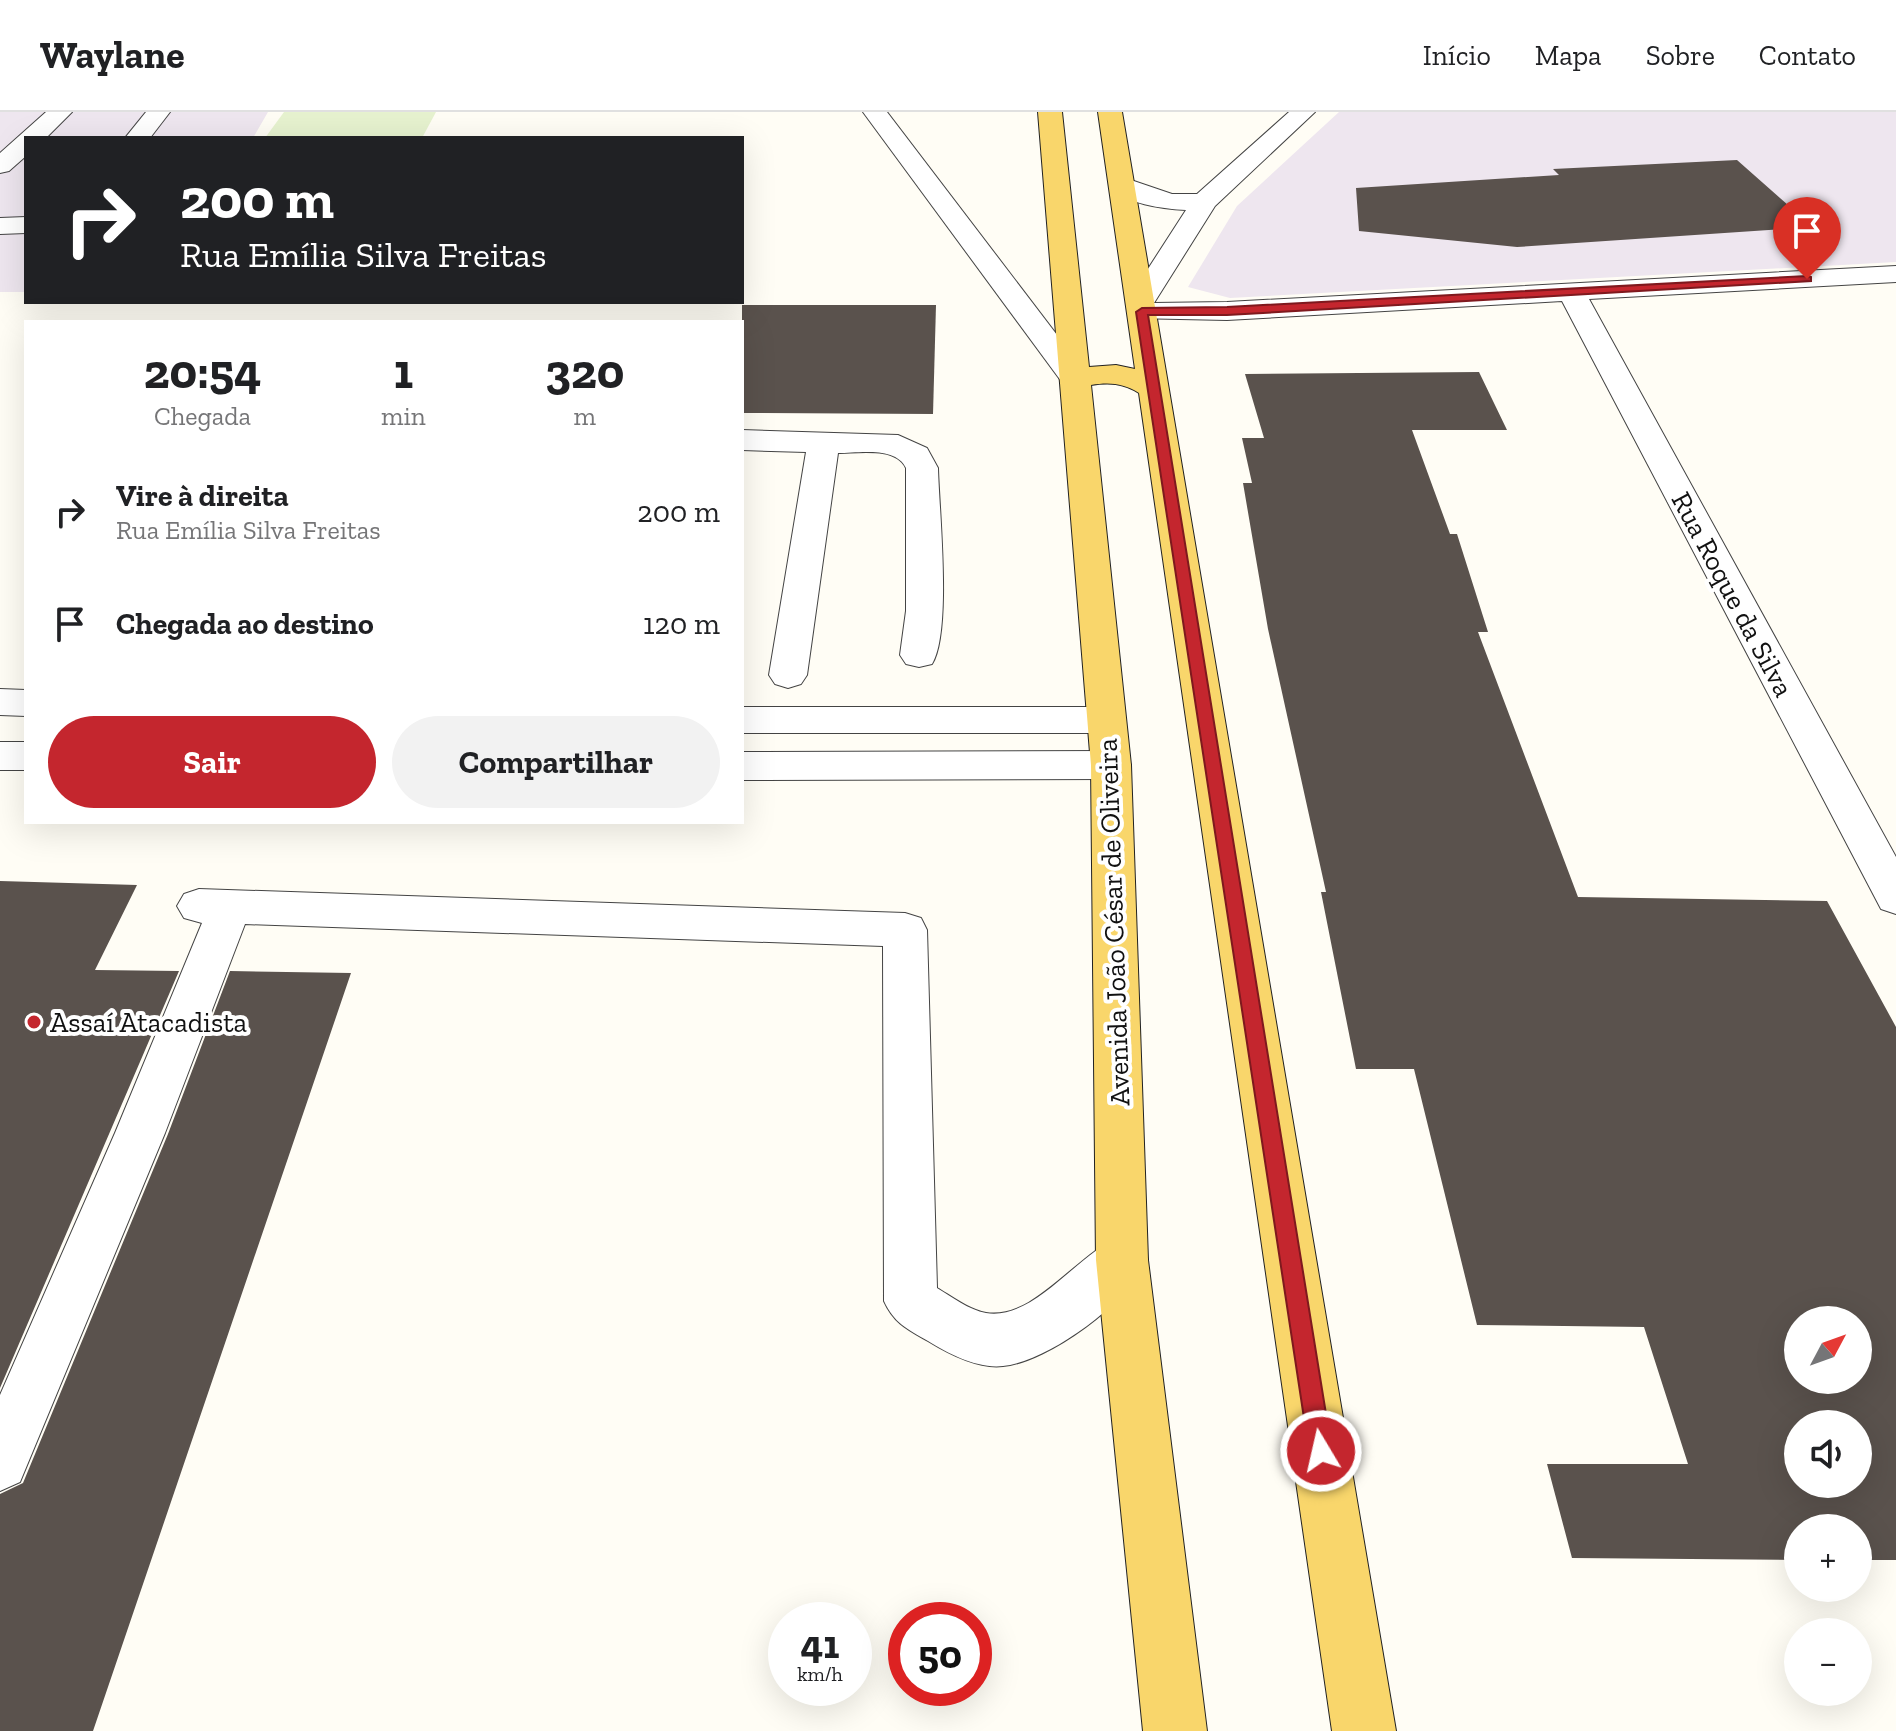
<!DOCTYPE html>
<html lang="pt">
<meta charset="utf-8">
<style>
body{margin:0;font-family:"Zilla Slab",serif;background:#f2f2f2;color:#202124;height:100vh;display:flex;flex-direction:column;font-size:30px;white-space:nowrap}
*{box-sizing:border-box;margin:0}
p{font-size:26px;color:#757577}
.icon{flex:none;width:44px;height:44px;fill:none;stroke:currentColor;stroke-width:2;stroke-linecap:round;stroke-linejoin:round}
.map{position:relative;flex:1;overflow:hidden}
.sheet{position:absolute;left:24px;top:208px;width:720px;height:504px;display:flex;flex-direction:column;background:#fff;border-radius:0px;box-shadow:0 8px 32px #0002}
.sheet>*{flex:none}
.banner{position:absolute;left:24px;top:24px;width:720px;height:168px;border-radius:0px;box-shadow:0 8px 32px #0002;background:#202124;color:#fff;overflow:hidden}
.needle{width:52px;rotate:49deg}
.buttons{position:absolute;left:1784px;top:1194px;display:grid;gap:16px}
.buttons a{display:grid;place-items:center;width:88px;height:88px;border-radius:50%;background:#fff;box-shadow:0 8px 32px #0002;font-size:40px}
.speed{position:absolute;left:768px;top:1490px;display:flex;gap:16px;font-size:40px;font-weight:700;text-align:center}
.speed>*{display:grid;place-content:center;width:104px;height:104px;border-radius:50%;background:#fff;box-shadow:0 8px 32px #0002;line-height:1}
.speed small{font-size:20px;font-weight:400}
.speed .limit{border:12px solid #d22;background:#fff;color:#111}
.pin{position:absolute;display:grid;place-items:center;width:68px;height:68px;color:#fff;margin:-82px -34px;border-radius:50% 50% 50% 0;rotate:-45deg;box-shadow:0 0 8px #0007}
.pin .icon{rotate:45deg}
.me{position:absolute;width:88px;margin:-44px;rotate:351deg;stroke-linejoin:round;filter:drop-shadow(0 0 6px #0008)}
.turn{display:flex;align-items:center;gap:28px;height:168px;padding:0 24px;font-size:36px}
.turn .icon{width:104px;height:104px;stroke-width:2.5}
.turn b{display:block;font-size:56px;line-height:68px}
.eta{display:flex;justify-content:space-evenly;align-items:center;height:136px;text-align:center}
.eta b{font-size:48px;font-weight:700;line-height:56px}
.action{display:flex;gap:16px;margin-top:auto;padding:16px 24px}
.action a{flex:1;height:92px;border-radius:48px;background:#c4262e;color:#fff;font-size:32px;font-weight:700;line-height:92px;text-align:center}
.action a+a{background:#f2f2f2;color:#202124}
ul{padding:0;list-style:none}
li{display:flex;align-items:center;gap:24px;height:112px;padding:0 24px}
li div{flex:1}
li b{display:block;font-size:30px}
li em{font-style:normal}
header{display:flex;align-items:center;gap:48px;box-sizing:border-box;height:112px;padding:0 40px;background:#fff;border-bottom:2px solid #e0e0e0}
header strong{font-size:38px}
nav{display:flex;gap:44px;margin-inline-start:auto;font-size:28px}
.map>svg:first-child{display:block}
.industrial{fill:#eee6ef}
.pitch{fill:#e6f2cf}
.building{fill:#5a524d;fill-rule:evenodd}
.lines{fill:none;stroke-linecap:round;stroke-linejoin:round}
.minor-casing{stroke:#444;stroke-width:2}
.major-casing{stroke:#222;stroke-width:2}
.minor{fill:#fff;fill-rule:evenodd}
.major{fill:#f9d66b;fill-rule:evenodd}
.route{fill:#c4262e;stroke:#7f191e;stroke-width:2}
.poi-dot{fill:#c4262e;stroke:#fff;stroke-width:3}
.labels{text-anchor:middle;stroke-width:8;stroke-linejoin:round;paint-order:stroke}
.street-label{font-size:28px;fill:#111;stroke:#fff}
.poi-label{font-size:28px;fill:#111;stroke:#fff;text-anchor:start}
</style>
<header>
<strong>Waylane</strong>
<nav><a>Início</a><a>Mapa</a><a>Sobre</a><a>Contato</a></nav>
</header>
<div class="map">
<svg width="1896" height="1619" viewBox="0 0 1896 1619">
<rect width="100%" height="100%" fill="#fffdf5"/>
<g class="industrial">
<path d="M0,0H268L253,26H26V180H0Z"/>
<path d="M1339,0H1896V150L1230,186L1188,175L1237,94Z"/>
</g>
<path class="pitch" d="M284,0H436L422,26H265Z"/>
<g class="building">
<path d="M1737,48L1813,115L1517,135L1359,119L1356,76L1559,63L1553,57Z"/>
<path d="M742,193H936L933,302L742,301Z"/>
<path d="M1479,260L1507,318H1412L1450,422H1457L1488,520H1478L1578,785L1827,789L1896,915V1448H1858V1416H1798V1448L1572,1446L1547,1352H1688L1644,1215L1477,1213L1414,957H1356L1321,780H1326L1268,517L1243,371H1252L1242,326H1264L1245,262ZM1798,1208H1858V1268H1798ZM1798,1312H1858V1372H1798Z"/>
<path d="M0,769L137,773L95,858L179,859L0,1276Z"/>
<path d="M230,859L351,861L93,1619H0V1382L23,1371L168,1022Z"/>
</g>
<g class="lines">
<defs>
<g id="minor">
<path d="M46,0H72L46,26H26V44L9,59L0,61V41Z"/>
<path d="M146,0H170L150,26H125Z"/>
<path d="M863,0H887L1086,261L1090,267L1086,273L1075,276L1064,273Z"/>
<path d="M1289,0H1315L1215,94L1154,191L1227,190L1896,154V170L1589,187L1896,745V802L1881,797L1562,189L1227,208L1132,206L1126,191L1186,98C1164,97 1123,92 1109,73L1113,68L1122,65L1172,82H1197Z"/>
<path d="M26,105V121L0,122V106Z"/>
<path d="M742,318L898,323L927,336L938,356C939,398 952,520 932,552L919,555L906,552L900,543L906,499V356C896,334 858,341 838,341L807,563L801,572L788,576L775,572L769,563L806,340L742,338Z"/>
<path d="M0,577L26,578V604L0,603Z"/>
<path d="M742,595H1107L1121,599L1126,608L1121,617L1107,621H742Z"/>
<rect x="0" y="630" width="26" height="28"/>
<path d="M1111,639L1125,643L1131,653L1125,663L1111,667L742,668V640Z"/>
<path d="M199,777L905,801L921,806L927,818L937,1176C952,1185 969,1198 986,1201C1035,1209 1078,1140 1122,1124L1141,1131L1148,1148C1130,1189 1048,1250 1003,1254C978,1257 949,1242 928,1229C907,1217 894,1211 884,1189L883,834L245,812L165,1021L20,1370L0,1379V1283L115,1021L202,811L184,806L177,794L184,782Z"/>
</g>
<path id="major" d="M1038,0H1062L1089,255L1116,253L1135,257L1098,0H1122L1396,1619H1332L1139,281C1123,271 1109,270 1091,273L1131,653L1148,1148L1207,1619H1143L1096,1148L1091,653Z"/>
</defs>
<use href="#minor" class="minor-casing"/>
<use href="#major" class="major-casing"/>
<use href="#minor" class="minor"/>
<use href="#major" class="major"/>
</g>
<path class="route" d="M1807,164L1811,165V169L1227,203H1148L1332,1339L1329,1347L1321,1351L1312,1347L1309,1339L1136,200L1142,196L1227,195Z"/>
<circle class="poi-dot" cx="34" cy="910" r="8"/>
<g class="labels">
<g class="street-label">
<text transform="translate(1733 482) rotate(62)" y="10">Rua Roque da Silva</text>
<text transform="translate(1113 810) rotate(-92)" y="10">Avenida João César de Oliveira</text>
</g>
<g class="poi-label">
<text x="50" y="920">Assaí Atacadista</text>
</g>
</g>
</svg>
<div class="buttons">
<a><svg class="needle" viewBox="-14 -14 28 28"><path d="M0-13l5 13h-10z" fill="#e53935"/><path d="M0 13l5-13h-10z" fill="#757577"/></svg></a>
<a><svg class="icon" aria-label="sound" viewBox="0 0 24 24"><path d="M4 9h4l5-4v14l-5-4H4zM17 9q2 3 0 6"/></svg></a>
<a>+</a>
<a>−</a>
</div>
<div class="speed"><div>41<small>km/h</small></div><div class="limit">50</div></div>
<div class="pin" style="left:1807px;top:167px;background:#d93025"><svg class="icon" aria-label="arrive" viewBox="0 0 24 24"><path d="M6 21V4h12l-3 4 3 4H6"/></svg></div>
<svg class="me" style="left:1321px;top:1339px" viewBox="-20 -20 40 40"><circle r="17" fill="#c4262e" stroke="#fff" stroke-width="3"/><path d="M0-11L8 9 0 5-8 9z" fill="#fff"/></svg>
<div class="banner">
<div class="turn"><svg class="icon" aria-label="right" viewBox="0 0 24 24"><path d="M7 20v-9h11M14 6l5 5-5 5"/></svg><div><b>200 m</b>Rua Emília Silva Freitas</div></div>
</div>
<section class="sheet">
<div class="eta">
<div><b>20:54</b><p>Chegada</p></div>
<div><b>1</b><p>min</p></div>
<div><b>320</b><p>m</p></div>
</div>
<ul>
<li><svg class="icon" aria-label="right" viewBox="0 0 24 24"><path d="M7 20v-9h11M14 6l5 5-5 5"/></svg><div><b>Vire à direita</b><p>Rua Emília Silva Freitas</p></div><em>200 m</em></li>
<li><svg class="icon" aria-label="arrive" viewBox="0 0 24 24"><path d="M6 21V4h12l-3 4 3 4H6"/></svg><div><b>Chegada ao destino</b></div><em>120 m</em></li>
</ul>
<div class="action"><a>Sair</a><a>Compartilhar</a></div>
</section>
</div>
